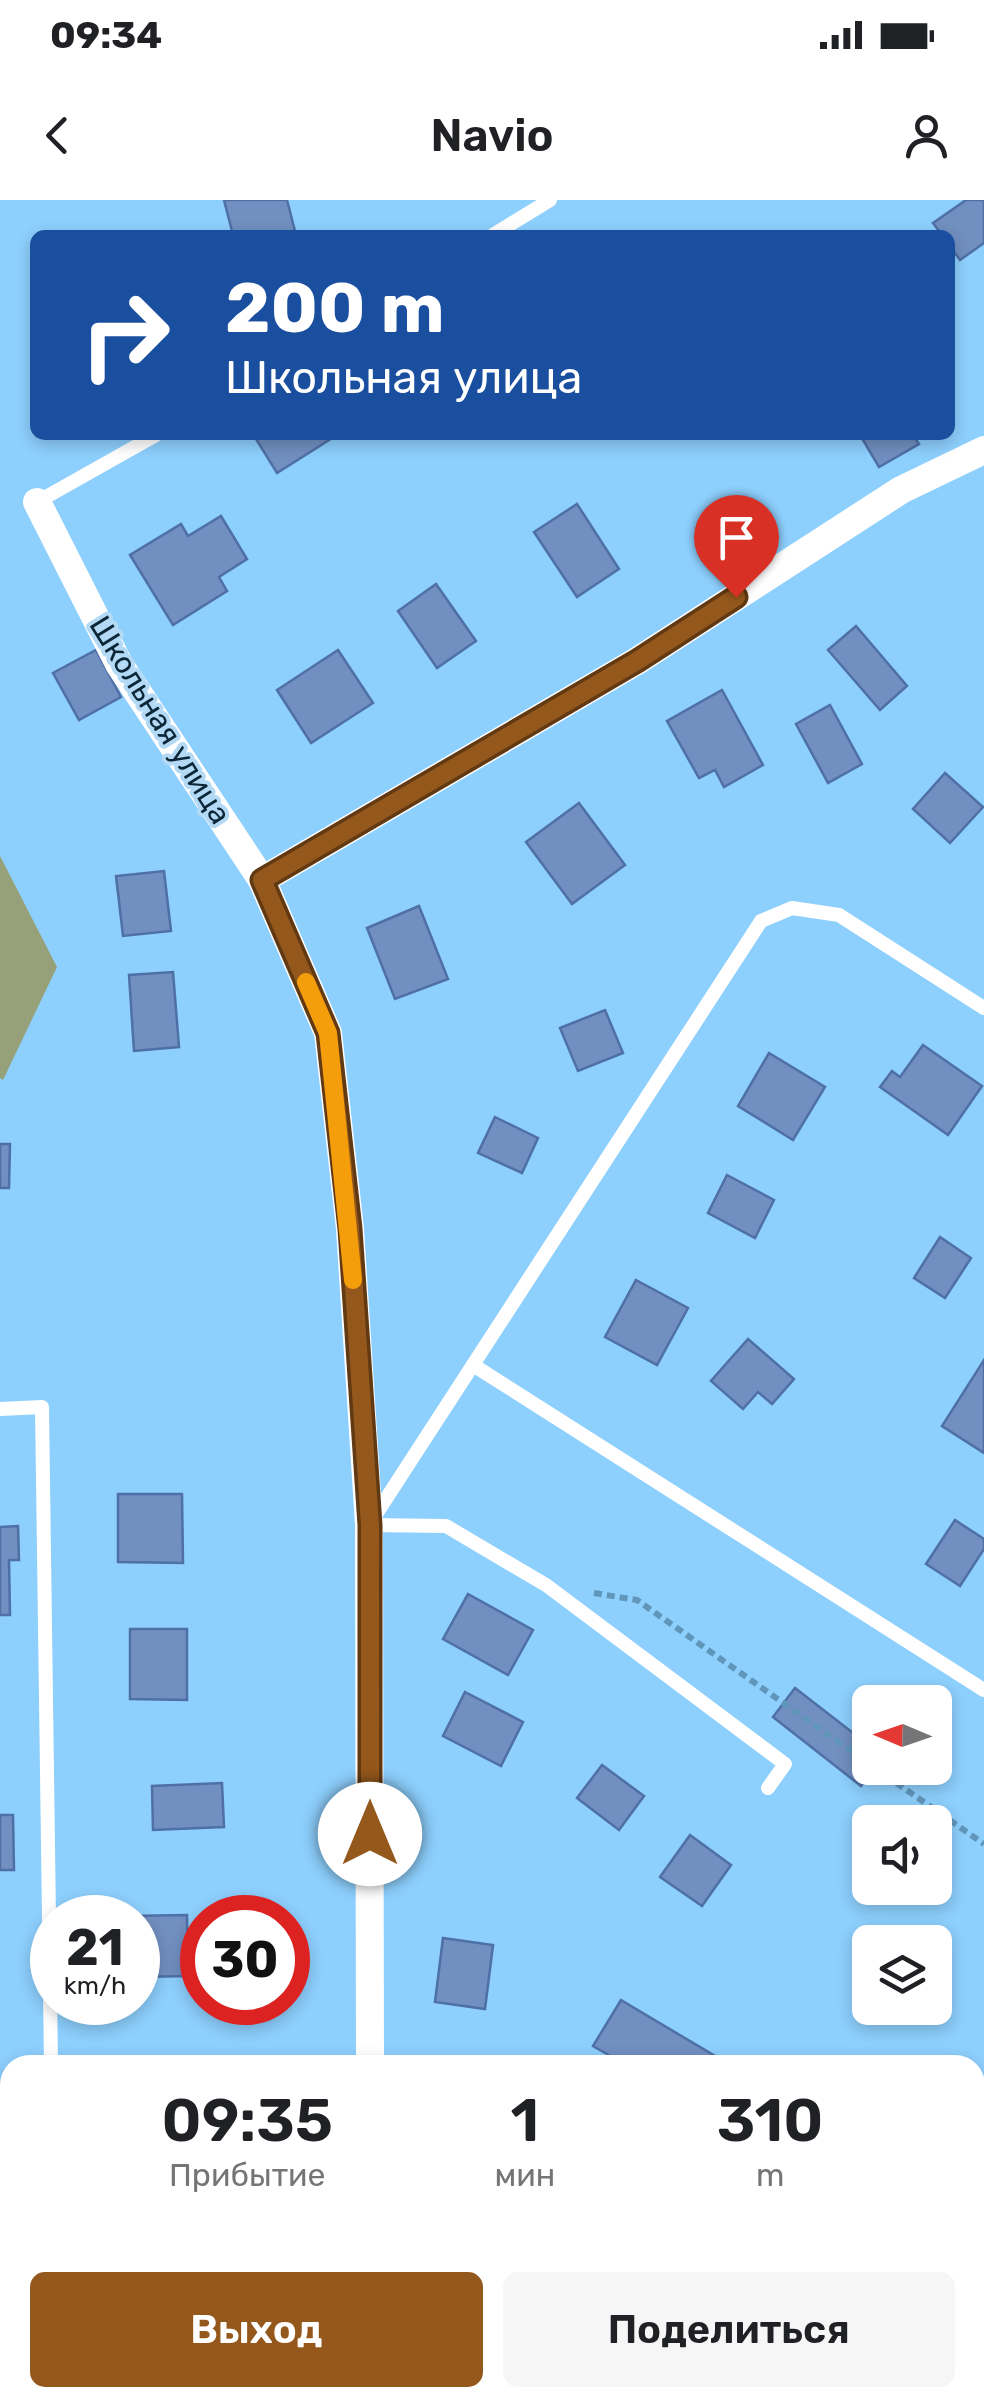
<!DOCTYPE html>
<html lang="ru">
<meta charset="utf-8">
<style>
body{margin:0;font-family:Rubik,sans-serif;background:#f6f6f6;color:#202124;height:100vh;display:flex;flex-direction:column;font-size:38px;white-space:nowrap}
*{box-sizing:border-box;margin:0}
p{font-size:32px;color:#757577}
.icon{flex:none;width:55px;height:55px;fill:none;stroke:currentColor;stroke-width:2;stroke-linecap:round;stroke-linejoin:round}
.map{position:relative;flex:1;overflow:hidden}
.panel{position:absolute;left:0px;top:1855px;width:985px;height:352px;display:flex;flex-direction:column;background:#fff;border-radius:30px 30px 0 0;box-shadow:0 5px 15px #0003}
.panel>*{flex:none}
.top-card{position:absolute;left:30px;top:30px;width:925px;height:210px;border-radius:15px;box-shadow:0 5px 15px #0003;background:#1a4fa0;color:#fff;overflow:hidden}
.needle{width:65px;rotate:272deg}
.controls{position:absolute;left:852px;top:1485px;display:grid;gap:20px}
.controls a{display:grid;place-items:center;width:100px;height:100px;border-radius:15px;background:#fff;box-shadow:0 5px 15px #0003;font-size:50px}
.speed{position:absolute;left:30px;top:1695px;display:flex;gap:20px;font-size:50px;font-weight:700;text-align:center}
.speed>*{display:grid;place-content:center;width:130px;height:130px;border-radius:50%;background:#fff;box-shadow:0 5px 15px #0003;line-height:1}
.speed small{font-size:25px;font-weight:400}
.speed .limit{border:15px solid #d22;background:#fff;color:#111}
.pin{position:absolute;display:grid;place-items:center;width:85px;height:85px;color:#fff;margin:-102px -42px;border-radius:50% 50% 50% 0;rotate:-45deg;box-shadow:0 0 10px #0007}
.pin .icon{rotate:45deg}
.me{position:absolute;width:110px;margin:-55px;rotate:0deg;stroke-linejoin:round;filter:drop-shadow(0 0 8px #0008)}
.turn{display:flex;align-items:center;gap:35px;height:210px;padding:0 30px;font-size:45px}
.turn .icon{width:130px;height:130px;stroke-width:2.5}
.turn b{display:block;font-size:70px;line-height:85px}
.eta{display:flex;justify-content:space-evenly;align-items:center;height:170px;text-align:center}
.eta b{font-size:60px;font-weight:600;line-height:70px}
.primary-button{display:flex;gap:20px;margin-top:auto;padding:20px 30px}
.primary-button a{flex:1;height:115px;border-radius:15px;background:#95581c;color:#fff;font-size:40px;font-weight:600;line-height:115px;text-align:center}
.primary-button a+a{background:#f6f6f6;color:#202124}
.status{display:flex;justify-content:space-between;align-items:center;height:70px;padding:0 50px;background:#fff;direction:ltr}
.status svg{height:28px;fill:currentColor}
header{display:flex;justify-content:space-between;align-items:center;height:130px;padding:0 30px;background:#fff;font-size:45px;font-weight:600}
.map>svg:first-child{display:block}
.green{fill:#97a179}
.building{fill:#718fc0;stroke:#4f70a6;stroke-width:2.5}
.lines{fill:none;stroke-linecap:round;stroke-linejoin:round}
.path{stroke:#6196bb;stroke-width:6;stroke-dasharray:8 5;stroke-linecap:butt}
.lane{stroke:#fff;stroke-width:14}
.street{stroke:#fff;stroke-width:28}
.route-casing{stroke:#613912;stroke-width:25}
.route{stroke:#95581c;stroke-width:18}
.slow{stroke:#f59e0b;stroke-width:18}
.labels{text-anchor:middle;stroke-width:8;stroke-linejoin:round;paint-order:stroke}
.street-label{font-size:30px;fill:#0a2637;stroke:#b3d9f5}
</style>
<div class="status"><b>09:34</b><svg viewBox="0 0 49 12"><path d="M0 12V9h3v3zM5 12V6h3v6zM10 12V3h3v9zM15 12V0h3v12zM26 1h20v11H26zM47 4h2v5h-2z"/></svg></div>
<header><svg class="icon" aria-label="back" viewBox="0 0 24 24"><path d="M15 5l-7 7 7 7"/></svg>Navio<svg class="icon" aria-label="person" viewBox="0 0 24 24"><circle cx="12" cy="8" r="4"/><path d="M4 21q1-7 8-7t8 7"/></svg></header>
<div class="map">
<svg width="984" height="2206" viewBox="0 0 984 2206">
<rect width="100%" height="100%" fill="#8dcffd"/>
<path class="green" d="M0,656L57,767L3,880L0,878Z"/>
<g class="building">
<path d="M224,0H287L296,35H233Z"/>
<path d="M966,0H984V43L960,60L950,46V35H942L933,23Z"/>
<path d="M263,235H337L277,273L256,239Z"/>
<path d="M860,235H913L919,244L879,267Z"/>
<path d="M577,304L619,369L577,397L534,332Z"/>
<path d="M221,316L247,359L219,377L227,391L173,425L130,355L181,324L188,336Z"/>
<path d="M436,384L476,441L437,468L398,411Z"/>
<path d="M856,426L907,486L880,510L828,450Z"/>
<path d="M96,450L121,497L79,520L53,473Z"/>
<path d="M338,450L373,503L311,543L277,490Z"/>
<path d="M722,490L763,565L724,587L715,570L699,578L667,521Z"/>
<path d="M830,505L862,564L828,583L796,524Z"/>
<path d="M945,573L983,607L950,643L913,609Z"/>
<path d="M579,603L625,665L572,704L526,642Z"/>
<path d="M164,671L171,731L123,736L116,676Z"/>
<path d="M419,706L448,779L395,799L367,728Z"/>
<path d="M173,772L179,847L134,851L129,775Z"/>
<path d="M605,810L623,853L578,871L560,828Z"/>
<path d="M923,845L982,886L948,935L880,887L892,871L900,877Z"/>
<path d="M769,853L825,887L793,940L738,906Z"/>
<path d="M495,917L538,938L522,973L478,953Z"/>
<path d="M0,944H10L9,988H0Z"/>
<path d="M727,975L774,1000L755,1038L708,1013Z"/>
<path d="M940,1037L971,1058L945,1098L914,1078Z"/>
<path d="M636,1080L688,1108L657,1165L605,1137Z"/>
<path d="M748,1139L794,1179L772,1204L758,1192L743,1209L711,1181Z"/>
<path d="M984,1160V1253L942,1226Z"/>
<path d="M118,1294H182L183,1363L118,1362Z"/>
<path d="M955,1320L984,1339V1349L960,1386L926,1364Z"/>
<path d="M18,1326L19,1360H9L10,1415H0V1327Z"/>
<path d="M468,1394L533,1430L508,1475L443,1439Z"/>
<path d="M130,1429H187V1500L130,1499Z"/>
<path d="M795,1488L870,1546V1568H875L861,1586L773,1517Z"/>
<path d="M465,1492L523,1522L501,1566L443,1536Z"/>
<path d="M602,1565L644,1596L619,1630L577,1598Z"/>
<path d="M222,1583L224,1627L153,1630L152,1586Z"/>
<path d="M0,1615H13L14,1670H0Z"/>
<path d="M690,1635L731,1665L702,1706L660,1677Z"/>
<path d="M187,1715L188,1776L138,1777V1718L127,1716Z"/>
<path d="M443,1738L493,1745L485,1809L435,1802Z"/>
<path d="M621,1800L715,1856L709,1865H626L593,1846Z"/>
<rect x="121" y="1861" width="66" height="4"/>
<path d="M0,2142H10L11,2203H0Z"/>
<rect x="123" y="2198" width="83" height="8"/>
<path d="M754,2198H824L819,2206H749Z"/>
</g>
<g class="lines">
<g class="path">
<path d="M594,1393L637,1400L870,1564"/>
<path d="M875,1568L984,1644"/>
</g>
<g class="lane">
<path d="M493,35L550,0"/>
<path d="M37,302L156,235"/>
<path d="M473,1165L984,1490"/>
<path d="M0,1209L42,1207L51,1865"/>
<path d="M768,1588L785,1564L546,1385L446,1326L369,1325L761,721L792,708L839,715L984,808"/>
<path d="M53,2198L54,2206"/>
</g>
<g class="street">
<path d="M37,302L119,464L262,680L328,833L350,1029L369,1325L370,1865"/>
<path d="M262,680L637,461L901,290L984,250"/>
<path d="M371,2198V2206"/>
</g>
</g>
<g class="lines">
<defs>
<path id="route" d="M370,1634V1325L350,1029L328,833L262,680L637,461L736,397"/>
</defs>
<use href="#route" class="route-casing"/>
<use href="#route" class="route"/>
<path class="slow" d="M306,782L328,833L353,1080"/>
</g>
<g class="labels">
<g class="street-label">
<text transform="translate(160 520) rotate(58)" y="10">Школьная улица</text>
</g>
</g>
</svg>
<div class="controls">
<a><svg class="needle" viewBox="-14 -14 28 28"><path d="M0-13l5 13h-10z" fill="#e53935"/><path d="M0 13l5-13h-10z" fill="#757577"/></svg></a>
<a><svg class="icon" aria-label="sound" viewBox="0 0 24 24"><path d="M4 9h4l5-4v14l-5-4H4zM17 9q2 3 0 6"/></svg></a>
<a><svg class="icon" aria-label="layers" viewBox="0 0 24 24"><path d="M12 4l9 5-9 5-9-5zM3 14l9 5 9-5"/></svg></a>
</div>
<div class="speed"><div>21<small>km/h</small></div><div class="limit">30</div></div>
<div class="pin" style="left:736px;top:397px;background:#d93025"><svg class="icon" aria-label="arrive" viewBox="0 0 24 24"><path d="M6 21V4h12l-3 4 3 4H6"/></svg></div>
<svg class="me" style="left:370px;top:1634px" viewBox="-20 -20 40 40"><circle r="19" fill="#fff"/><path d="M0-13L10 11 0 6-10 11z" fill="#95581c"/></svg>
<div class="top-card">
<div class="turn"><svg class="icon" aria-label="right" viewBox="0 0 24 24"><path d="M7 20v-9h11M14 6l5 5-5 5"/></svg><div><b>200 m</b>Школьная улица</div></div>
</div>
<section class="panel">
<div class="eta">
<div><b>09:35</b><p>Прибытие</p></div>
<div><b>1</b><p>мин</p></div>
<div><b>310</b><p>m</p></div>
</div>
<div class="primary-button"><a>Выход</a><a>Поделиться</a></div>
</section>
</div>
